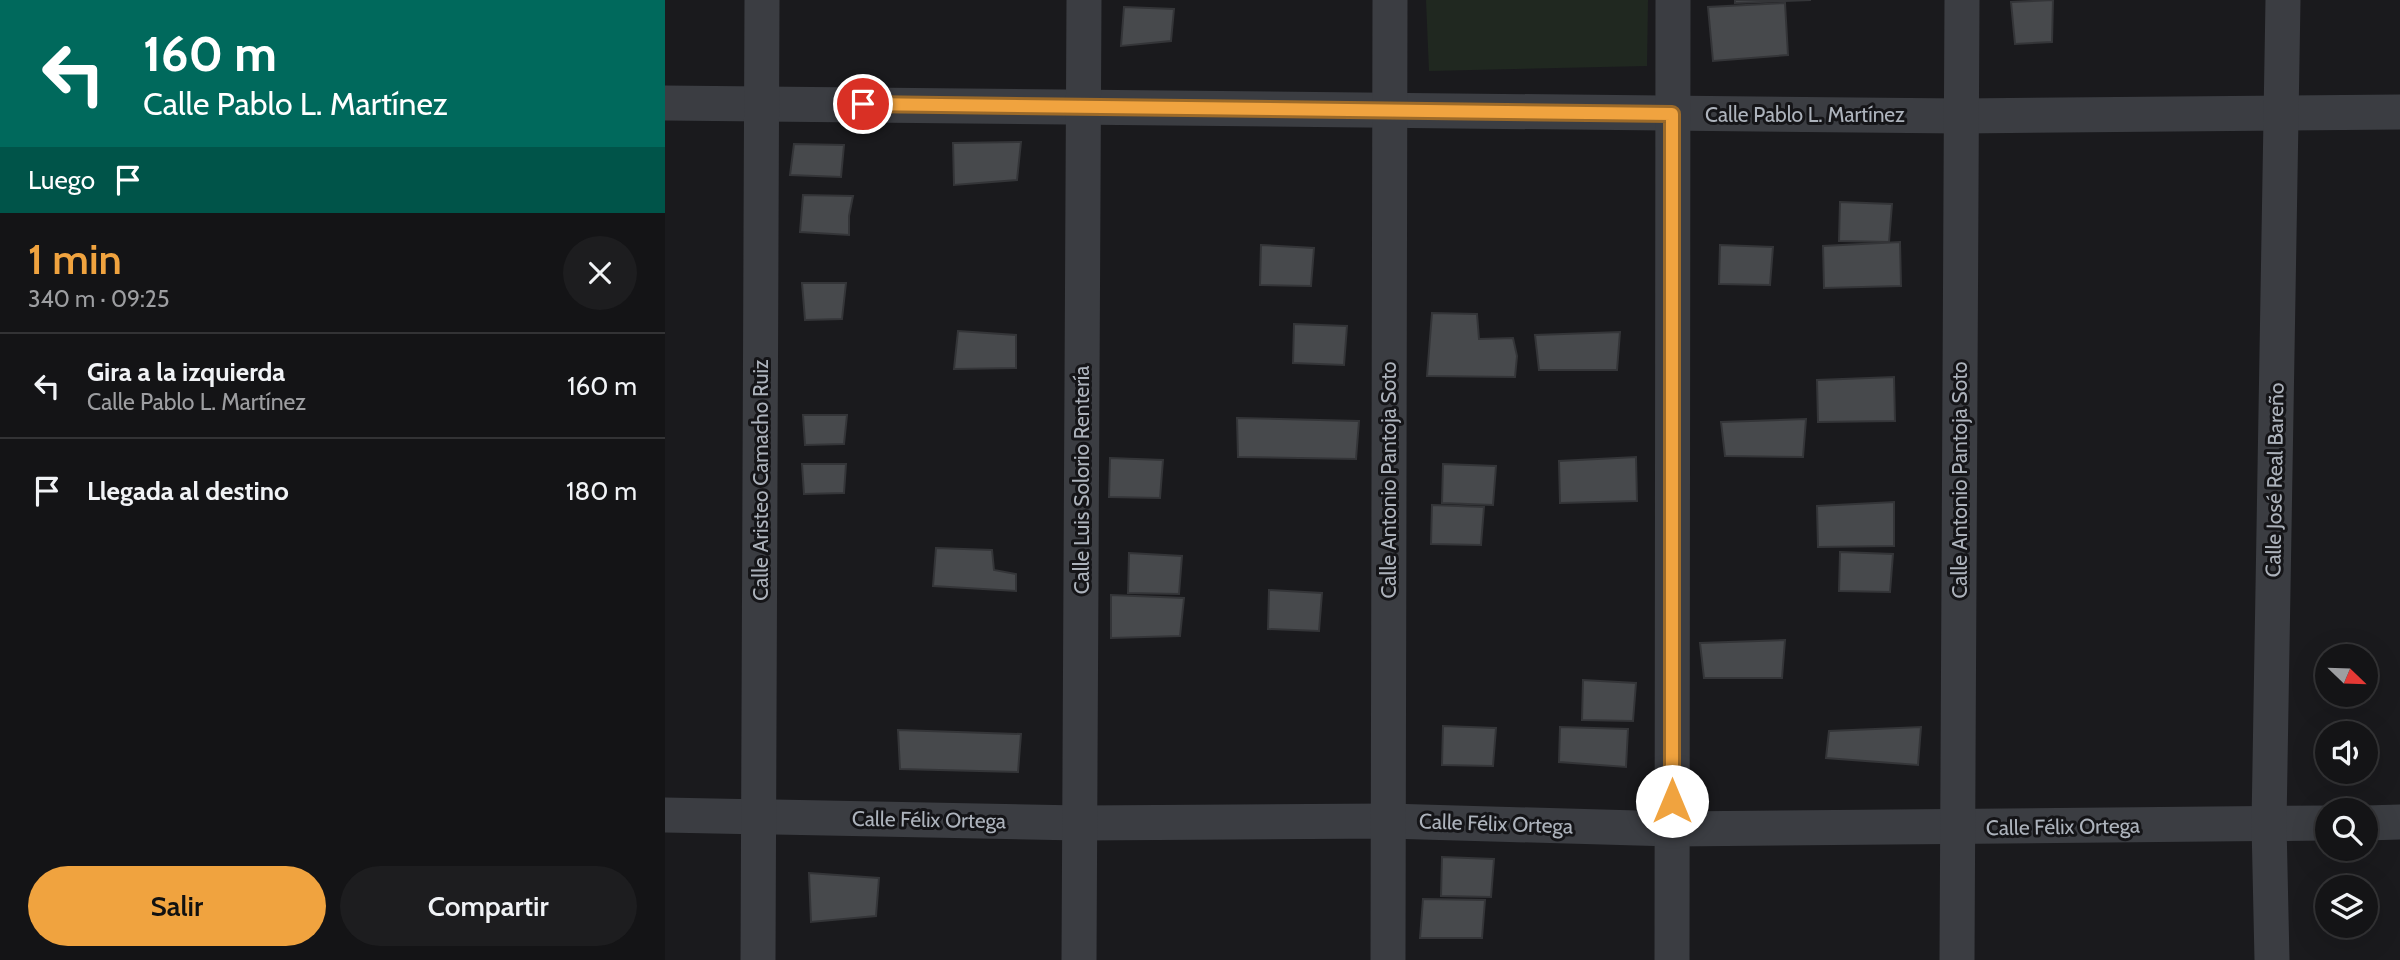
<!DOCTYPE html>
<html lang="es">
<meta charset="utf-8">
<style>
body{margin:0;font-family:Cabin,sans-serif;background:#1d1d1f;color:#f1f3f6;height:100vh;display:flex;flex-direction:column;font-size:26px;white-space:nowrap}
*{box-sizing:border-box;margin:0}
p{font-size:23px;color:#9d9ea1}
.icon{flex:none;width:38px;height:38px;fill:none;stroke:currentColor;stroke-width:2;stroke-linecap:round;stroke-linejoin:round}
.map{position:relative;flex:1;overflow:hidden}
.sheet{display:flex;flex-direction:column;background:#141416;width:665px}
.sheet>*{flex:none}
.guide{background:#00695c;color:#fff;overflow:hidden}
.needle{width:46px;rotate:113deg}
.buttons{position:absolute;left:1650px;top:644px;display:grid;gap:14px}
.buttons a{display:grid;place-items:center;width:63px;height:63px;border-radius:50%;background:#141416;box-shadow:0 7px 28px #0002,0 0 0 2px #333335;font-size:35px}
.pin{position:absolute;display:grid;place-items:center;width:60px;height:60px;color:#fff;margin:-30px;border:4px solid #fff;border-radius:50%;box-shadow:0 2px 7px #0007}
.me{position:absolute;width:77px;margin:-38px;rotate:0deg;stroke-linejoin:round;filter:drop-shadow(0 0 5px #0008)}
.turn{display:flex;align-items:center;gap:24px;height:147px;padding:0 28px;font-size:32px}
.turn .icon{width:91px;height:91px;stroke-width:2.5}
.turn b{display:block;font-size:49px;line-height:60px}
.then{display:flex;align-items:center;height:66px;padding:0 28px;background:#0003;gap:14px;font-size:26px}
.round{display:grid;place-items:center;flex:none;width:74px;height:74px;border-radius:37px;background:#1d1d1f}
.head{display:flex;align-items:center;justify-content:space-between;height:119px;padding:0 28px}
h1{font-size:42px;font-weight:600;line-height:52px;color:#f0a33f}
.button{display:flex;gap:14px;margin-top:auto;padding:14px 28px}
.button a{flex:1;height:80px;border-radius:42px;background:#f0a33f;color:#111;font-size:28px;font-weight:600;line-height:80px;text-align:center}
.button a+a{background:#1d1d1f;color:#f1f3f6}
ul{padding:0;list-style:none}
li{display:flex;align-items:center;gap:21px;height:105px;padding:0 28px;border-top:2px solid #333335}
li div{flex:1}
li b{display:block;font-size:26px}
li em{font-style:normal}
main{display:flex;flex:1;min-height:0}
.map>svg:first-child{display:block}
.park{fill:#202820}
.building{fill:#47494c;stroke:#343538;stroke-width:2}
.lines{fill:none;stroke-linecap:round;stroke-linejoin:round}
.minor{stroke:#3b3d42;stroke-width:35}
.route-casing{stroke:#9c6a29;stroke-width:18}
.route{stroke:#f0a33f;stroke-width:12}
.labels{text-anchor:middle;stroke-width:6;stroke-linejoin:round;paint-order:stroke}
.street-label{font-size:21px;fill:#adb3bc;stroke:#151518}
</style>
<main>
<section class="sheet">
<div class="guide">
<div class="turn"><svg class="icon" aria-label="left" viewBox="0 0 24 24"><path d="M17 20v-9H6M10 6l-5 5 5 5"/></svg><div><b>160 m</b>Calle Pablo L. Martínez</div></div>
<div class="then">Luego<svg class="icon" aria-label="arrive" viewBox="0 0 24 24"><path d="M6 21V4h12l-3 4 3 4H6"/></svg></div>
</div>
<div class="head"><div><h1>1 min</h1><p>340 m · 09:25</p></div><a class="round"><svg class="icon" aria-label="close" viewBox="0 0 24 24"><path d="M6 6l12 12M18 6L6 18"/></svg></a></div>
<ul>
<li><svg class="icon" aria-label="left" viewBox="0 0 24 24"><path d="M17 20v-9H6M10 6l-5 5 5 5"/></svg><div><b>Gira a la izquierda</b><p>Calle Pablo L. Martínez</p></div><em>160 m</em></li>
<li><svg class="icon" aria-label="arrive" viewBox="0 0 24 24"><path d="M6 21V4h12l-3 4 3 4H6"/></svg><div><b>Llegada al destino</b></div><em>180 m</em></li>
</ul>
<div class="button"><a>Salir</a><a>Compartir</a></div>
</section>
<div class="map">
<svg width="1735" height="960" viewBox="0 0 1735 960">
<rect width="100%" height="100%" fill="#1a1a1d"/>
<path class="park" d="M761,0H983L982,66L764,71Z"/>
<g class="building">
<path d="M1070,0H1146L1070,3Z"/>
<path d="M1388,0L1387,42L1350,44L1346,2Z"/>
<path d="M1120,3L1123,55L1048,61L1043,7Z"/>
<path d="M459,7L509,9L506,41L456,46Z"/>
<path d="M356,142L352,180L289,185L288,143Z"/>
<path d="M129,144L179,145L176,177L125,175Z"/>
<path d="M138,195L188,196L184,216V235L135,232Z"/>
<path d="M1175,202L1227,204L1224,242L1174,241Z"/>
<path d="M1235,242L1236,286L1159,288L1158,246Z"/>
<path d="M596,245L649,248L646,286L595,285Z"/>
<path d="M1055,245L1108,247L1105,285L1054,284Z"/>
<path d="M137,283H181L177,319L140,320Z"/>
<path d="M767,313L812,314L814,339L848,338L852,356L850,377L762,376Z"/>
<path d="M629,324L682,326L679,365L628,363Z"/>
<path d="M293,331L351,335V368L289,369Z"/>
<path d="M955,332L952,370H874L870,335Z"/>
<path d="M1229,377L1230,421L1153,422L1152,380Z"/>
<path d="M138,415H182L179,444L140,445Z"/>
<path d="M572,418L694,421L691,459L573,457Z"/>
<path d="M1141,419L1138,457L1060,456L1056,422Z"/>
<path d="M971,457L972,501L895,503L894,461Z"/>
<path d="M445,458L498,460L495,498L444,497Z"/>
<path d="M137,464H181L179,493L139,494Z"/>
<path d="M778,464L831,466L828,505L777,503Z"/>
<path d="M1229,502V546L1153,547L1152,506Z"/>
<path d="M767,505L819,507L816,545L766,544Z"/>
<path d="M271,548L327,550L329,570L351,574V591L268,586Z"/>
<path d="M1175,552L1228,554L1225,592L1174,591Z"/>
<path d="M464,553L517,556L514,594L463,593Z"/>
<path d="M604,590L657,593L654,631L603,629Z"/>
<path d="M446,595L519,598L515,636L446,638Z"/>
<path d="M1120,640L1117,678H1039L1035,643Z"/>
<path d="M918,680L971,683L968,721L917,720Z"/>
<path d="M778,726L831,728L828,766L777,765Z"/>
<path d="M895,727L963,729L961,767L894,762Z"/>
<path d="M1256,727L1253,765L1161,758L1164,731Z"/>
<path d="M233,730L356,734L353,772L235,769Z"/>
<path d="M777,857L829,859L826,897L776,896Z"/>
<path d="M144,873L214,878L211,916L146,922Z"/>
<path d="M758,899L820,900L817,938H755Z"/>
</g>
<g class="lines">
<g class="minor">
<path d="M0,103L1296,116L1735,112"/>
<path d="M0,815L415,823L723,821L1007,829L1662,823"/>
<path d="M1701,823L1735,822"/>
<path d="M93,960L97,0"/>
<path d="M414,960L419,0"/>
<path d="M723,960L725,0"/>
<path d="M1007,960L1008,0"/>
<path d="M1292,960L1297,0"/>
<path d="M1607,960L1604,824L1618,0"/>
</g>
</g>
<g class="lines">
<defs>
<path id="route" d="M198,104L1007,114V801"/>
</defs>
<use href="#route" class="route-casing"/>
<use href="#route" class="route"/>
</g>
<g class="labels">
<g class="street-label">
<text x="1140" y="122">Calle Pablo L. Martínez</text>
<text transform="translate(96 480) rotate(-90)" y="7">Calle Aristeo Camacho Ruiz</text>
<text transform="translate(417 480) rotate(-90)" y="7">Calle Luis Solorio Rentería</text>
<text transform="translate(724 480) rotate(-90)" y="7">Calle Antonio Pantoja Soto</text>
<text transform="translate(1295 480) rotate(-90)" y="7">Calle Antonio Pantoja Soto</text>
<text transform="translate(1610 480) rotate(-89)" y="7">Calle José Real Bareño</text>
<text transform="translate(264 820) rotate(1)" y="7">Calle Félix Ortega</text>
<text transform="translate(831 824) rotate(2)" y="7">Calle Félix Ortega</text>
<text transform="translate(1398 827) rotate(-1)" y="7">Calle Félix Ortega</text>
</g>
</g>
</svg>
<div class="buttons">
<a><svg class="needle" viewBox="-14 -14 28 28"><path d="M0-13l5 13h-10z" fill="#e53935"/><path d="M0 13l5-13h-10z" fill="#9d9ea1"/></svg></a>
<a><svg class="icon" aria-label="sound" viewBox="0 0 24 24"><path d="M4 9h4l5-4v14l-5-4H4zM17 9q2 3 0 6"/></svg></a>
<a><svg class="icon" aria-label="search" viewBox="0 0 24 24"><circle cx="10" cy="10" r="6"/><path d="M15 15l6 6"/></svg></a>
<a><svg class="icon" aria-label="layers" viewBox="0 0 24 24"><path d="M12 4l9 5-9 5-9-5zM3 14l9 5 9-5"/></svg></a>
</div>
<div class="pin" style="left:198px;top:104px;background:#d93025"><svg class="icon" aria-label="arrive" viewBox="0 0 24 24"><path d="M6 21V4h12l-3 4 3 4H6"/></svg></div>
<svg class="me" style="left:1007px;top:801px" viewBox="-20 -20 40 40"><circle r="19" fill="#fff"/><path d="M0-13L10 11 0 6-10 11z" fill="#f0a33f"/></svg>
</div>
</main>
